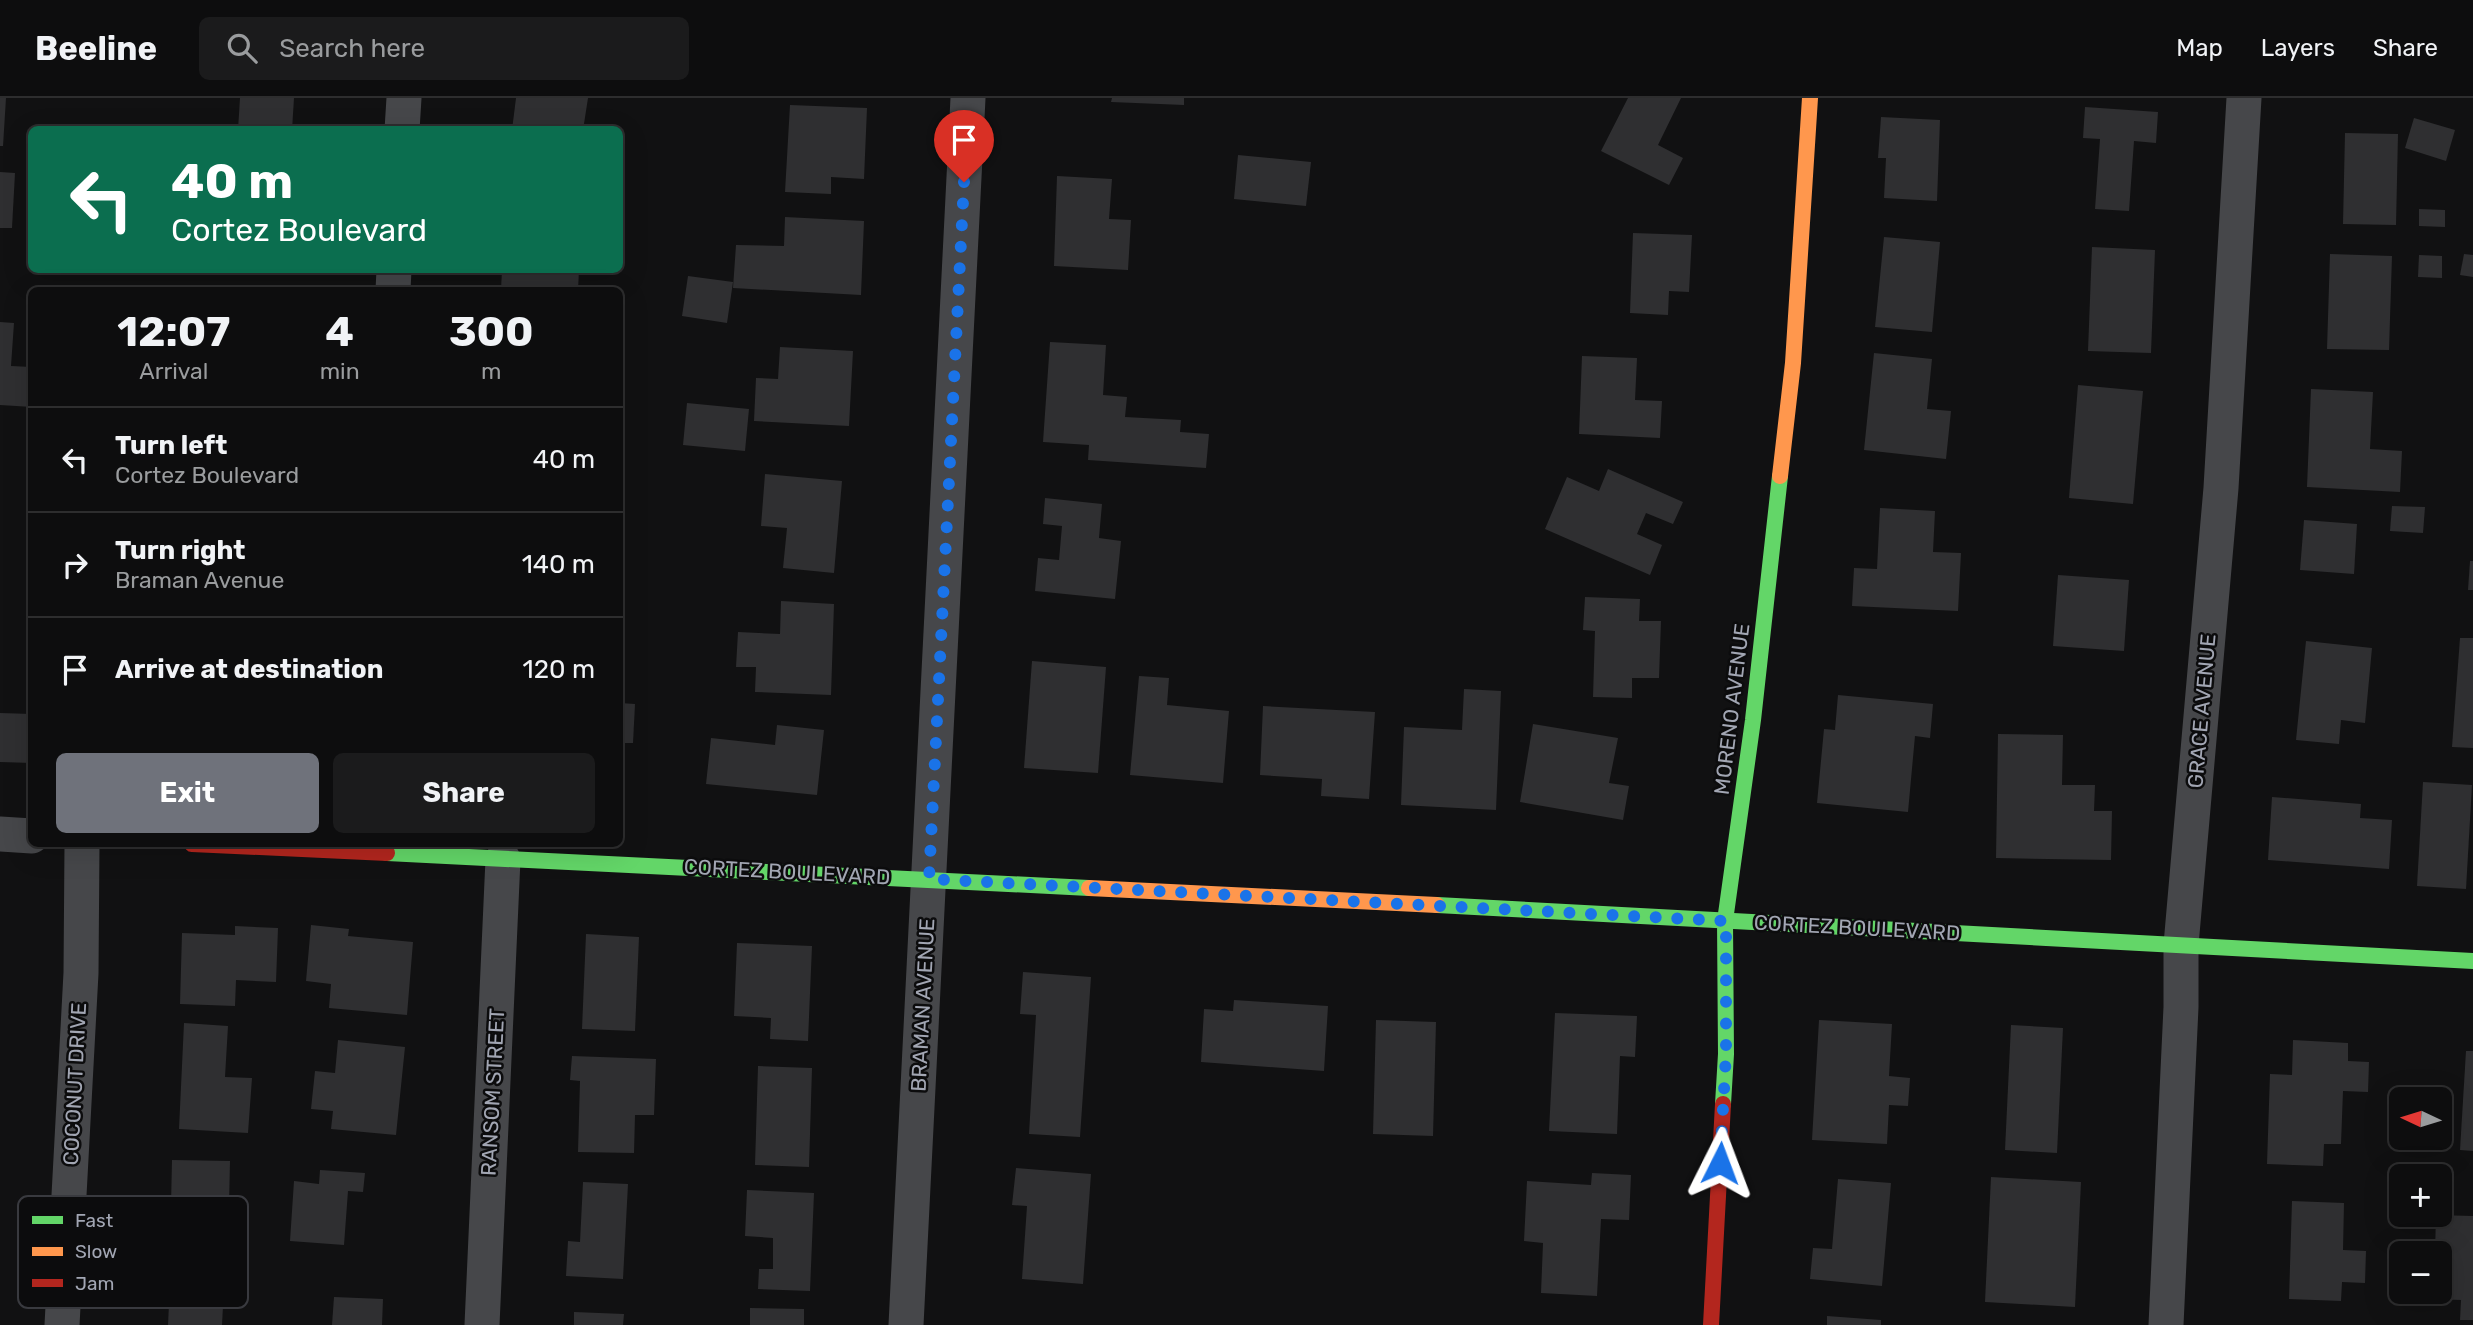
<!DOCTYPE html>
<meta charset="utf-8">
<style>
body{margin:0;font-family:Rubik,sans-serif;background:#1b1b1c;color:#f1f3f6;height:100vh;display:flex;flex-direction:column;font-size:26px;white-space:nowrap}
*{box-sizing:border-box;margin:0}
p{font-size:23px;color:#9a9c9e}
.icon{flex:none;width:38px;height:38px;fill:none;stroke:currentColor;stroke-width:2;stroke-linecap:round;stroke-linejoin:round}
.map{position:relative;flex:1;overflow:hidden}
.side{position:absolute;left:28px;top:189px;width:595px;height:560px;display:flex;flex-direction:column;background:#0d0d0e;border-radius:10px;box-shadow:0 7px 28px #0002,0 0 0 2px #2d2d2e}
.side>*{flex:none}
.guide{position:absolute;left:28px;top:28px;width:595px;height:147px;border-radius:10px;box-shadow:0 7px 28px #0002,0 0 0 2px #2d2d2e;background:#0b6e4f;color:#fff;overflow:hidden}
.needle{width:46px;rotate:274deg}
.controls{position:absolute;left:2389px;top:989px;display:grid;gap:14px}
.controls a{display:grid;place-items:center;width:63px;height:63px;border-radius:10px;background:#0d0d0e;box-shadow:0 7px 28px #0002,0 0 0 2px #2d2d2e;font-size:35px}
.pin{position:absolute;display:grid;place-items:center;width:60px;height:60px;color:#fff;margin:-72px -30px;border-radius:50% 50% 50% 0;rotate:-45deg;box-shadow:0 0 7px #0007}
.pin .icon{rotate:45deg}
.me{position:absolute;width:77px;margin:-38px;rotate:3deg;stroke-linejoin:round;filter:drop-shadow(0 0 5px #0008)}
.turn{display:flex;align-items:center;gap:24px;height:147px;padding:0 28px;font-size:32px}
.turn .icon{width:91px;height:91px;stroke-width:2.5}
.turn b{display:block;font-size:49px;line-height:60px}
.eta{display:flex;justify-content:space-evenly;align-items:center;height:119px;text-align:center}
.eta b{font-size:42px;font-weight:700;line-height:49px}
.cta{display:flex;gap:14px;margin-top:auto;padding:14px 28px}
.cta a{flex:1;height:80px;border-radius:10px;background:#6f727b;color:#fff;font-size:28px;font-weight:700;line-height:80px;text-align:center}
.cta a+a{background:#1b1b1c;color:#f1f3f6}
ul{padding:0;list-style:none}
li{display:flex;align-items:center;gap:21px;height:105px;padding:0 28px;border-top:2px solid #2d2d2e}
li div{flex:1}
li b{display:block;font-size:26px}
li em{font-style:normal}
header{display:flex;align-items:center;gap:42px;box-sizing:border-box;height:98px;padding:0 35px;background:#0d0d0e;border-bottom:2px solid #2d2d2e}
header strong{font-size:33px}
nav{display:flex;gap:38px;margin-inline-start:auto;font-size:24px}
.search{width:490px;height:63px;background:#1b1b1c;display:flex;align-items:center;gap:18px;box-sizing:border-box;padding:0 24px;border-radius:10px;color:#9a9c9e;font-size:26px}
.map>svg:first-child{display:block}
.building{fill:#2f2f31}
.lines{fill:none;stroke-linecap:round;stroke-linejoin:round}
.street{stroke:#46474a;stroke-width:35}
.fast{stroke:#63d668;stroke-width:16}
.slow{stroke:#ff974d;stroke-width:16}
.jam{stroke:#b3261e;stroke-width:16}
.route{stroke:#1a73e8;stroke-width:12;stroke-dasharray:0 21.6}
.labels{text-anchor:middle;stroke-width:5;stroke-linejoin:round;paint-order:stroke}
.street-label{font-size:21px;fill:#a2a6b3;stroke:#0c0c0d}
.key{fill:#0c0c0d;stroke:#393a3f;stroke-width:2}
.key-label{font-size:19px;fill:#a2a6b3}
</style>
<header>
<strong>Beeline</strong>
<div class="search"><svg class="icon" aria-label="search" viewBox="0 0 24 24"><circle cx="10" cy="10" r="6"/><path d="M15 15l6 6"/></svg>Search here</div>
<nav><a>Map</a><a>Layers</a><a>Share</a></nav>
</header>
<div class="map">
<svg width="2473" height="1227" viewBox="0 0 2473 1227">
<rect width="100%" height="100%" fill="#111112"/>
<g class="building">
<path d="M0,0H6L3,48H0Z"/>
<path d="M240,0H294L292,32H238Z"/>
<path d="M516,0H588L583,32H512Z"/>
<path d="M1112,0H1184V7L1111,4Z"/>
<path d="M1628,0H1681L1658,47L1683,60L1669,87L1601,53Z"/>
<path d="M790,7L867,10L864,81L831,79V96L785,94Z"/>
<path d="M2085,9L2158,14L2156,45L2134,43L2129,113L2095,111L2100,41L2083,40Z"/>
<path d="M1881,19L1940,22L1937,103L1884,100L1886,60H1878Z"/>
<path d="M2414,20L2455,32L2446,63L2405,50Z"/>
<path d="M2345,35L2398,36L2396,127L2343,126Z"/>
<path d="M1238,57L1311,64L1306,108L1234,101Z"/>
<path d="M0,74L15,75L12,130H0Z"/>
<path d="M1057,78L1112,81L1109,121L1131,122L1128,172L1054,168Z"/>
<path d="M2419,111L2445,112V129L2419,128Z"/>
<path d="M785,119L864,123L861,197L733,190L736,147L784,148Z"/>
<path d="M1633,135L1692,137L1689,194L1669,193L1668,217L1630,215Z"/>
<path d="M1884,139L1940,144L1932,234L1875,229Z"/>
<path d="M2092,149L2155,152L2151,255L2088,253Z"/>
<path d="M2330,156L2392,158L2389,252L2327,251Z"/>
<path d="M2464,156L2473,157V179L2460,177Z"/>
<path d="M2419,157L2442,158V180L2418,179Z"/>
<path d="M502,172H579L578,192H501Z"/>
<path d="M688,178L733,184L727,225L682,218Z"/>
<path d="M0,224L14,225L11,268L32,269V309L0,307Z"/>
<path d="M1050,244L1106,247L1103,297L1127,299L1125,319L1181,322L1180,334L1209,336L1206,370L1088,362L1089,347L1043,344Z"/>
<path d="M780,249L853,253L849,328L754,323L756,280L778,281Z"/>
<path d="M1874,255L1932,261L1927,311L1951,313L1946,361L1864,352Z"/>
<path d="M1582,258L1637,260L1635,302L1662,303L1660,340L1579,336Z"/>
<path d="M2078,287L2143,293L2133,406L2069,400Z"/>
<path d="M2311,291L2373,294L2370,351L2402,353L2400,394L2307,389Z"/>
<path d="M687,305L749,311L745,353L683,347Z"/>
<path d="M1608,371L1683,404L1673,426L1646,415L1637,436L1662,447L1650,477L1545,431L1567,379L1599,393Z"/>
<path d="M765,376L842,383L834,475L783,470L787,430L761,428Z"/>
<path d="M1045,400L1102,406L1099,440L1121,443L1115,501L1035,493L1038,460L1059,462L1062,428L1043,426Z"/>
<path d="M2392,408L2425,409L2423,435L2390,433Z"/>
<path d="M1880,410L1935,413L1933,454L1961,455L1958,513L1852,508L1854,470L1877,471Z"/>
<path d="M2304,422L2357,426L2354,476L2300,472Z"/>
<path d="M2470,463H2473V492H2468Z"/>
<path d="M2058,477L2129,482L2124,553L2053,548Z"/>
<path d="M1585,499L1640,501L1639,523H1661L1659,580H1632V600L1593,599L1595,533L1583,532Z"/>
<path d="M781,503L834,506L831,597L755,594L756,569H736L738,534L780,536Z"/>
<path d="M2460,540H2473V650L2452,649Z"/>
<path d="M2306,543L2372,550L2365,625L2341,622L2339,646L2296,642Z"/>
<path d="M1032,563L1106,569L1098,675L1024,670Z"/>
<path d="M1139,578L1169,580L1167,607L1229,613L1223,685L1130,677Z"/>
<path d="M1464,591L1501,593L1496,712L1401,707L1404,629L1462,632Z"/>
<path d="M1838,597L1933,606L1930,640L1915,638L1908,714L1817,705L1824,631L1835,632Z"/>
<path d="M620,605L635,606L633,645H620Z"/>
<path d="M1263,608L1375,614L1369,701L1321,698L1322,681L1260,677Z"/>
<path d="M0,615L32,616V665L0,664Z"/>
<path d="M1533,626L1618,640L1609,685L1629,688L1623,722L1520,704Z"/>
<path d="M777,627L824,632L817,697L706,686L711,640L775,647Z"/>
<path d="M1998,636L2063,637L2062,687H2095L2094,713H2112L2111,762L1996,760Z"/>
<path d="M2423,684L2472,687L2466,791L2417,788Z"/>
<path d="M2272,699L2361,706L2360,720L2392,722L2389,771L2268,762Z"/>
<path d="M311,827L349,831L348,838L413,844L407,917L329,910L331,886L306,883Z"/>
<path d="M235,828L278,830L276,884L236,882L235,908L180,906L182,835L235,837Z"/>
<path d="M586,836L639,839L635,933L582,931Z"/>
<path d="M737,845L812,848L808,943L770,941L771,920L734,918Z"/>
<path d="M1023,874L1091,879L1080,1039L1029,1036L1036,917L1020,916Z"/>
<path d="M1234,902L1328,908L1324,973L1201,964L1204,911L1233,913Z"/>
<path d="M1555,915L1637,918L1635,959L1620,958L1617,1036L1549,1033Z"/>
<path d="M1376,922L1436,924L1433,1038L1373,1036Z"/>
<path d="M1819,922L1892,926L1889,978L1910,980L1908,1008L1889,1007L1887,1046L1812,1042Z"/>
<path d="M184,925L228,928L225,979L252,980L248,1035L179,1031Z"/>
<path d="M2011,927L2063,930L2057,1055L2005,1052Z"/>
<path d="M338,942L405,949L396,1037L331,1031L333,1013L311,1011L315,973L335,975Z"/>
<path d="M2293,942L2348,945V963L2369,964L2368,994L2343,993L2341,1046H2324L2323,1068L2267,1066L2270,976L2292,977Z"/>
<path d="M2466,953H2473V1053L2460,1052Z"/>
<path d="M572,958L656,961L654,1017H635L634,1055L578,1054L580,983L570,982Z"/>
<path d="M758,968L812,970L809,1069L755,1067Z"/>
<path d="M172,1062L230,1063L228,1152L170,1151Z"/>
<path d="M1016,1070L1091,1076L1083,1186L1022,1181L1027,1108L1012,1107Z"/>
<path d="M320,1072L365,1075L363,1094L348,1093L344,1147L290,1143L294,1083L319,1086Z"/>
<path d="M1592,1075L1631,1077L1629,1122L1601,1121L1597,1198L1541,1195L1543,1145L1524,1143L1527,1083L1591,1087Z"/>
<path d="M1991,1079L2081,1084L2075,1209L1985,1204Z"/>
<path d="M1838,1081L1891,1085L1882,1188L1810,1181L1813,1150L1832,1151Z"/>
<path d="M583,1084L628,1086L623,1181L566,1178L568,1143L580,1144Z"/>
<path d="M747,1092L814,1095L810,1193L758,1191L759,1171H773V1140L745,1138Z"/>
<path d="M2292,1103L2344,1105L2343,1152L2366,1153L2365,1185L2342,1184L2341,1203L2289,1201Z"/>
<path d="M2436,1117L2473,1118V1222H2460L2461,1202L2433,1201V1194H2440V1155H2435Z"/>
<path d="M334,1199L383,1201L382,1227H332Z"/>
<path d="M169,1206L223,1208L222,1227H168Z"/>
<path d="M750,1210L804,1211V1227H750Z"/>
<path d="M574,1214L624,1216L623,1227H574Z"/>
<path d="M1827,1218L1881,1222V1227H1827Z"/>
</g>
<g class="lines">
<g class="street">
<path d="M402,32L404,0"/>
<path d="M393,192L394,172"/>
<path d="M0,736L32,738"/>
<path d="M62,1227L81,875L82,746"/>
<path d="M482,1227L503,761"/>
<path d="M906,1227L968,0"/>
<path d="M2166,1227L2181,909V847L2221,390L2244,0"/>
</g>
<g class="fast">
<path d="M387,755L1089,790"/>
<path d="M1437,807L2473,863"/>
<path d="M1723,1006L1726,956L1725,823L1753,622L1780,378"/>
</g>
<g class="slow">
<path d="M1780,378L1793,265L1810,0"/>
<path d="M1089,790L1437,807"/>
</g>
<g class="jam">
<path d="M192,746L387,755"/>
<path d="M1711,1227L1723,1006"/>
</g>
</g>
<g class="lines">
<path class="route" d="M964,84L929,781L1726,823V956L1720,1065"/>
</g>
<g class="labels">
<g class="street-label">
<text transform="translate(1732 611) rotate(-83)" y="7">MORENO AVENUE</text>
<text transform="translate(2202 613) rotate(-85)" y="7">GRACE AVENUE</text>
<text transform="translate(787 774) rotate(3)" y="7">CORTEZ BOULEVARD</text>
<text transform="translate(1857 830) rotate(3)" y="7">CORTEZ BOULEVARD</text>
<text transform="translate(923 907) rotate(-87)" y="7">BRAMAN AVENUE</text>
<text transform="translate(75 986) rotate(-87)" y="7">COCONUT DRIVE</text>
<text transform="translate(493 994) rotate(-87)" y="7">RANSOM STREET</text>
</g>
</g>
<rect x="18" y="1098" width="230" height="112" rx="10" class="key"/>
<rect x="32" y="1118" width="31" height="8" fill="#63d668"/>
<rect x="32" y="1149" width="31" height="9" fill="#ff974d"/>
<rect x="32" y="1181" width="31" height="8" fill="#b3261e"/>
<g class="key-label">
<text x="75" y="1129">Fast</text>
<text x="75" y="1160">Slow</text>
<text x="75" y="1192">Jam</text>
</g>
</svg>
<div class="controls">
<a><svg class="needle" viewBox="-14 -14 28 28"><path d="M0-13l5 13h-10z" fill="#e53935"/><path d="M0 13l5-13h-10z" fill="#9a9c9e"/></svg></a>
<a>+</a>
<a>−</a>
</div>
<div class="pin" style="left:964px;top:84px;background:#d93025"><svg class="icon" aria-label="arrive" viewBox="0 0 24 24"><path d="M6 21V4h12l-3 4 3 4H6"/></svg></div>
<svg class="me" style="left:1720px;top:1065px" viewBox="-20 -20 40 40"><path d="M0-17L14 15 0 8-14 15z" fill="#1a73e8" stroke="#fff" stroke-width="4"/></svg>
<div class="guide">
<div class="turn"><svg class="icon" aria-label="left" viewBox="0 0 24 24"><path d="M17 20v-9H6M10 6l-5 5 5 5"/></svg><div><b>40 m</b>Cortez Boulevard</div></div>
</div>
<section class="side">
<div class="eta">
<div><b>12:07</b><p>Arrival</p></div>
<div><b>4</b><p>min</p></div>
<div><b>300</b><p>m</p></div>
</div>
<ul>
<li><svg class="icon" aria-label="left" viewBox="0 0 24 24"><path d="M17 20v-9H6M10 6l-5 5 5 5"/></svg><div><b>Turn left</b><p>Cortez Boulevard</p></div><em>40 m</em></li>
<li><svg class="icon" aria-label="right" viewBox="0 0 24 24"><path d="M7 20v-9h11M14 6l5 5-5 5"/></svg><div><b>Turn right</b><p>Braman Avenue</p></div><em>140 m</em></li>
<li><svg class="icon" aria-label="arrive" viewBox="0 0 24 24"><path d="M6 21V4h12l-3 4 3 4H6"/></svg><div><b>Arrive at destination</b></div><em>120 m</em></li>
</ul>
<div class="cta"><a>Exit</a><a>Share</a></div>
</section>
</div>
